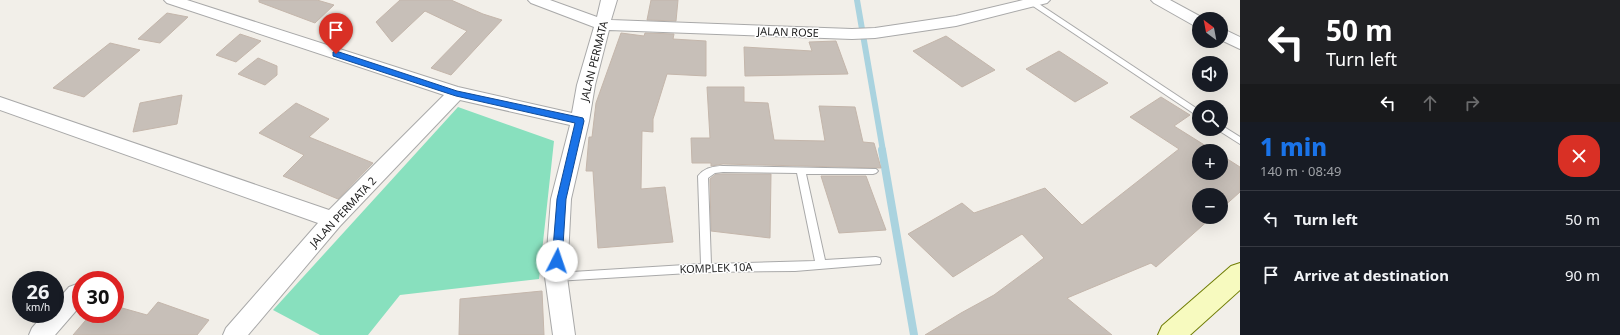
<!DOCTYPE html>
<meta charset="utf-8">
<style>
body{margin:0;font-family:"Noto Sans",sans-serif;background:#242831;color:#f1f3f6;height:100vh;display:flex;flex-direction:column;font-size:15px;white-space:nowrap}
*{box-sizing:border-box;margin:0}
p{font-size:13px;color:#9ea1a6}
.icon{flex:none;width:22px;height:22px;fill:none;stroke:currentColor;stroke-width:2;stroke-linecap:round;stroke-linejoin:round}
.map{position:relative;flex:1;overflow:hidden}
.sheet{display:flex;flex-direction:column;background:#171b24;width:380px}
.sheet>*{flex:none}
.hud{background:#202124;color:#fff;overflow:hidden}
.needle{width:26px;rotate:328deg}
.controls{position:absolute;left:1192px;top:12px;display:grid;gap:8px}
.controls a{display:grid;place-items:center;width:36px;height:36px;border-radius:50%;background:#171b24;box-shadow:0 4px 16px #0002;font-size:20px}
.speed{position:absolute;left:12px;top:271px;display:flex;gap:8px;font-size:20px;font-weight:700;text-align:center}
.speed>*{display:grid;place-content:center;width:52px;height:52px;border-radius:50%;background:#171b24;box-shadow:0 4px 16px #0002;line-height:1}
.speed small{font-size:10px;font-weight:400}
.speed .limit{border:6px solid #d22;background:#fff;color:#111}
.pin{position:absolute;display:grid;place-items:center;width:34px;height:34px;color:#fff;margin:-41px -17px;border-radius:50% 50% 50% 0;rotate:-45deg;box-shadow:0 0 4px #0007}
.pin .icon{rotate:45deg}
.me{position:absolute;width:44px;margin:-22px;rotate:4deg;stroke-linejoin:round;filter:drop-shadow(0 0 3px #0008)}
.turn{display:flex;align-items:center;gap:14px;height:84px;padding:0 20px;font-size:18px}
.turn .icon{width:52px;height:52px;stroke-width:2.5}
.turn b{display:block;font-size:28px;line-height:34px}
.lanes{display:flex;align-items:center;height:38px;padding:0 20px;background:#0003;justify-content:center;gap:20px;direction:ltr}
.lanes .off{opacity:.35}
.round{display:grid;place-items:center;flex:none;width:42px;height:42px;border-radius:16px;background:#242831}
.headline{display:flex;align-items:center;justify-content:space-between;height:68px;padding:0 20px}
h1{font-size:24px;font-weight:800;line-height:30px;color:#1a73e8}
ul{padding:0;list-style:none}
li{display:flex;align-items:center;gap:12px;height:56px;padding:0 20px;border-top:1px solid #363941}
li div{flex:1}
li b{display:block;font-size:15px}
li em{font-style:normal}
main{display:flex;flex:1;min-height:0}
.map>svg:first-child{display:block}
.pitch{fill:#88e0be}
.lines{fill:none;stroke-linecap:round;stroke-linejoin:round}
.stream-far1{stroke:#aad3df;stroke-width:6}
.stream{stroke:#aad3df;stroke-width:8}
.building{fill:#c7bfb8;stroke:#c4b6ab}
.lane-casing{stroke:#a9a9a9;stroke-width:2}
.street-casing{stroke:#a9a9a9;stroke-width:2}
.secondary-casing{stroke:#707d05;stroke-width:2}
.lane{fill:#fff;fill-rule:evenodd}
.street{fill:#fff;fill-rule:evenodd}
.secondary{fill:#f7fabf;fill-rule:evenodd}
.route{fill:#1a73e8;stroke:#114b97}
.labels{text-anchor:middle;stroke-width:3;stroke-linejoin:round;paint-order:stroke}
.street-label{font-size:11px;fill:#222;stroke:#fff}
</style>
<main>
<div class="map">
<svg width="1240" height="335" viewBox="0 0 1240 335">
<rect width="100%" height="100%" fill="#f2efe9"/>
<path class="pitch" d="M458,107L554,141L539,279L400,295L368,335H320L273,310Z"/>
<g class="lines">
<path class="stream-far1" d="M857,0L883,151"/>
<path class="stream" d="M882,150L914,335"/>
</g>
<g class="building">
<path d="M259,0H317L334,5L315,23L259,2Z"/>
<path d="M400,0H451L483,14L502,20L451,75L431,68L467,31L425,11L392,42L376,22Z"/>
<path d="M651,0H678L676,21L647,20Z"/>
<path d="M167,13L188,17L160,43L138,39Z"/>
<path d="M621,33L644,36L645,33L674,34L673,39L706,41V76L667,74L653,119V132L642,131L641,189L665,187L673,242L598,248L593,171H586L589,137H592L596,103Z"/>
<path d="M240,34L261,41L236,62L216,55Z"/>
<path d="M946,36L995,70L962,87L913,51Z"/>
<path d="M836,41L848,74L745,76L744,47L812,51L809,42Z"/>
<path d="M110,43L140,50L84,97L53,88Z"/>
<path d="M1059,51L1108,83L1075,102L1026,69Z"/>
<path d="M258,58L277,66V75L265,85L238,74Z"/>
<path d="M707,87H744V102L768,103L774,140L825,141L819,106L855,107L863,142L874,143L881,168L723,164L711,166V163H692L691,138H710Z"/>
<path d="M182,95L177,124L133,132L140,103Z"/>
<path d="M1161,97L1190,115L1174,126L1214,151H1199V173H1221V155L1240,167V192L1221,209V195H1199V217H1212L1156,267L1151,263L1067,298L1112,335H925L961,313L994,295L1044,258L1022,234L953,277L908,234L962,203L974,213L1045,188L1082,225L1179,149L1130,117Z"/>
<path d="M296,103L329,119L309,137L373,163L338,199L283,176L304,155L259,133Z"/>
<path d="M716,174H771L770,238L711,231L710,181V179Z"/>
<path d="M821,176H866L886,230L839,233Z"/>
<path d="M542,291L544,335H459L460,299Z"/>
<path d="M158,302L209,320L197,335H73L91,314H115V306L147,315Z"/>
</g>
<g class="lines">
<defs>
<g id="lane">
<path d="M1024,0H1033L1199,110V117Z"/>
<path d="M1221,125L1240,137V144L1218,130L1217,129H1221Z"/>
<path d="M723,166L876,169L878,171L876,173L873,174H806L825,260L876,257L880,258L881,261L880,264L795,271L706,272L556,281L552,280L551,277L552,274L556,273L701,264L698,176C704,168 714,166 723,166ZM723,172L797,173L815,261L711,264L708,178L715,173Z"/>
</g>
<g id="street">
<path d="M164,0H187L458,87L572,113L577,85L594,27L531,3L528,0H550L597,17L601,0H617L611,20L852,29L875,28L956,16L1023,0H1050L1047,3L956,26L875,38L852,39L609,30L595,85L589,121L571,199L567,277L575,335H553L545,277L551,199L570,125L460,100L340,226L248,335H223L226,328L318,223L0,110V97L329,210L444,95L167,3Z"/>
<path d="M1151,0H1170L1205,19H1199V27L1193,25L1154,3Z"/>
<path d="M1221,28L1240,37V49L1221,40Z"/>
<path d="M77,284L81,286V305L55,335H29L32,328L44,314H55V303L69,287Z"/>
</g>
<path id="secondary" d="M1240,263V290L1190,335H1158L1162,326L1231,266Z"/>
</defs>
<use href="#lane" class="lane-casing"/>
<use href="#street" class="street-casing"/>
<use href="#secondary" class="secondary-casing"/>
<use href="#lane" class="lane"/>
<use href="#street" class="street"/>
<use href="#secondary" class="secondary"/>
</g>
<path class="route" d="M336,51L457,91L583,118L584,121L566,199L562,261L560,264L557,266L553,264L552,261L557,199L575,123L456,96L333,56V52Z"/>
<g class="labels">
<g class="street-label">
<text transform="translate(788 32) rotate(2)" y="4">JALAN ROSE</text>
<text transform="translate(594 61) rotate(-76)" y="4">JALAN PERMATA</text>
<text transform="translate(343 212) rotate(-47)" y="4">JALAN PERMATA 2</text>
<text transform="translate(716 268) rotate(-2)" y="4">KOMPLEK 10A</text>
</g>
</g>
</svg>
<div class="controls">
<a><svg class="needle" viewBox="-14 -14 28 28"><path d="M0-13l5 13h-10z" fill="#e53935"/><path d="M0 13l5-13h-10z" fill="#9ea1a6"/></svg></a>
<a><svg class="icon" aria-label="sound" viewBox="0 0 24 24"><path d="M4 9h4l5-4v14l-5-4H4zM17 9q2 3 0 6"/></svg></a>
<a><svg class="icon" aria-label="search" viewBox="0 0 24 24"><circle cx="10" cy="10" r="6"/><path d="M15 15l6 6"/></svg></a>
<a>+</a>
<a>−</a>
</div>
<div class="speed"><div>26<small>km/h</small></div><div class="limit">30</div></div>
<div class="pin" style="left:336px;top:54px;background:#d93025"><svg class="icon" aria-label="arrive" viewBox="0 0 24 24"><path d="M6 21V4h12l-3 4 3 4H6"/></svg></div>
<svg class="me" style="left:557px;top:261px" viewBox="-20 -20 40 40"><circle r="19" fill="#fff"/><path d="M0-13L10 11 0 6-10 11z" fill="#1a73e8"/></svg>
</div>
<section class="sheet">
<div class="hud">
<div class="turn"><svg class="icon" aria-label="left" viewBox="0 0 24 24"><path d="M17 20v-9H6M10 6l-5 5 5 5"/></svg><div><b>50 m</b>Turn left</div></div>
<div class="lanes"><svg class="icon" aria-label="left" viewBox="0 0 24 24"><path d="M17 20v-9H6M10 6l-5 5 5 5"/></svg><svg class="icon off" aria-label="ahead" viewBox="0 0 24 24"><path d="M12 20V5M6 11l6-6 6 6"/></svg><svg class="icon off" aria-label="right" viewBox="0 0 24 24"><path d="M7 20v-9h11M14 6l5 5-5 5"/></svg></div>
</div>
<div class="headline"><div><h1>1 min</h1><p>140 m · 08:49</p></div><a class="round" style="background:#d93025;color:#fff"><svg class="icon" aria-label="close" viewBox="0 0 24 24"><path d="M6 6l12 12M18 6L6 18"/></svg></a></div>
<ul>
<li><svg class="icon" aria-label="left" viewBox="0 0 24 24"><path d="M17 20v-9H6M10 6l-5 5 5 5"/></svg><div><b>Turn left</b></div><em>50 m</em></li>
<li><svg class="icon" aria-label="arrive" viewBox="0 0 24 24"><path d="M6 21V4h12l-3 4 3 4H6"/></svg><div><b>Arrive at destination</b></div><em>90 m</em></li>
</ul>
</section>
</main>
